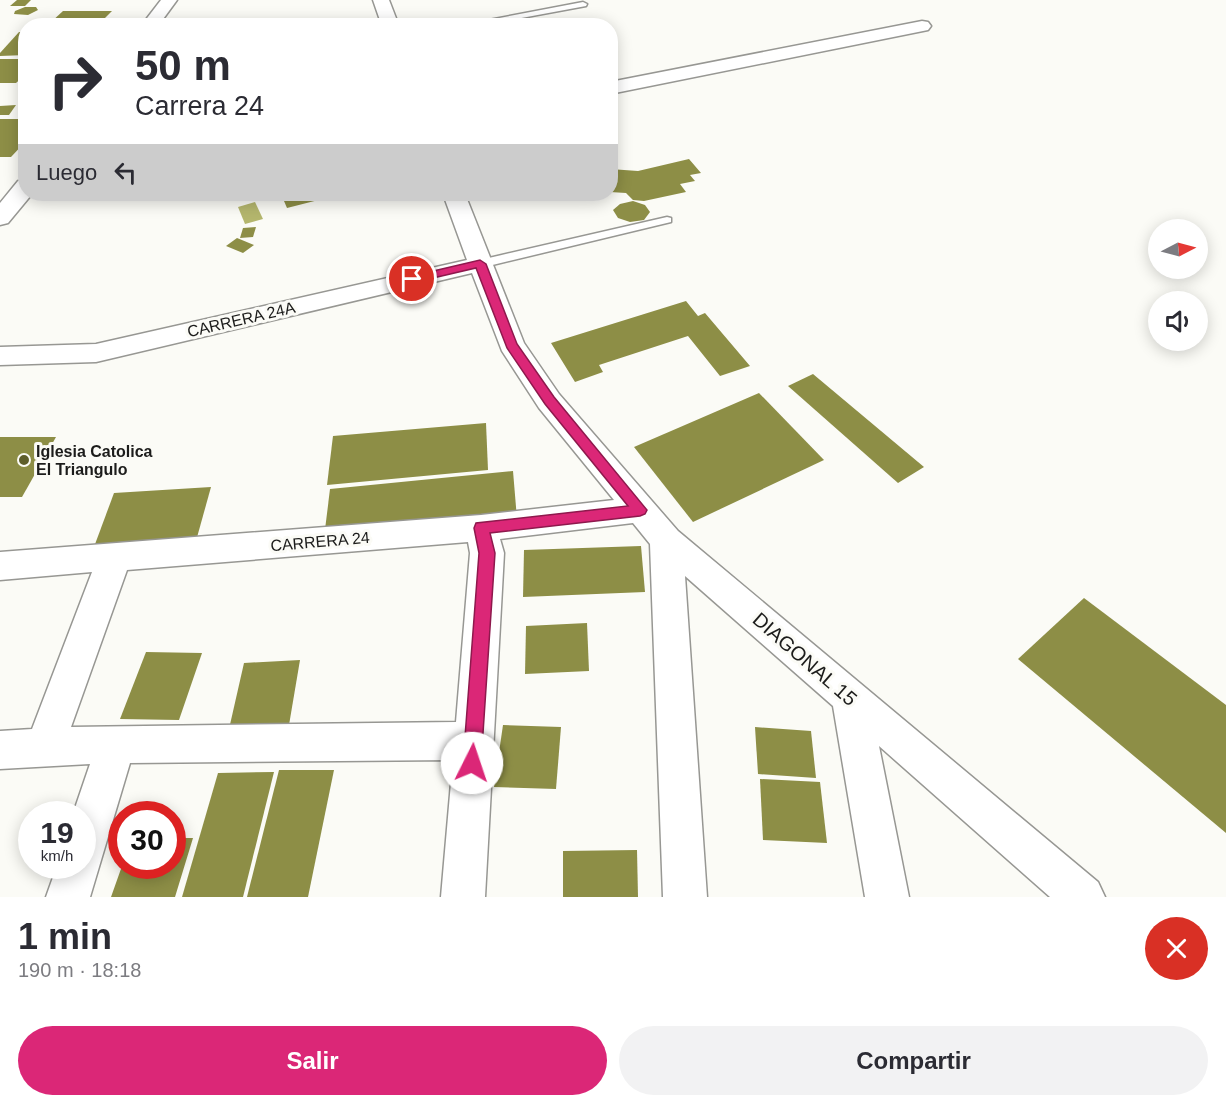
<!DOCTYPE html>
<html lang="es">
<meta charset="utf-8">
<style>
body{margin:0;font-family:Helvetica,sans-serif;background:#f2f2f3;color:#2b2b33;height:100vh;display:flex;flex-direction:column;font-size:22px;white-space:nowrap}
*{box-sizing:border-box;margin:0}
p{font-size:20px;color:#7c7c81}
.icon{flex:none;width:33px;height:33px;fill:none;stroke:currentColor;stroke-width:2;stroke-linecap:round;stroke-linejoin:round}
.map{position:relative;height:897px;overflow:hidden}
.panel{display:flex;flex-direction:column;background:#fff;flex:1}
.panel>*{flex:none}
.top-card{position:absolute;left:18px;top:18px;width:600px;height:183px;border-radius:24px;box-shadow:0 3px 15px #0003;background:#fff;color:#2b2b33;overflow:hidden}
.needle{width:39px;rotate:84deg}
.controls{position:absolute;left:1148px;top:219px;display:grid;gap:12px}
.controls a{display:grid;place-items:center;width:60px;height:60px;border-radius:50%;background:#fff;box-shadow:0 3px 15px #0003;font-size:30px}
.speed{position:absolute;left:18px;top:801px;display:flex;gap:12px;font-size:30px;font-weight:700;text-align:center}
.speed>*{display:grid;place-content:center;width:78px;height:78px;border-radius:50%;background:#fff;box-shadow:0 3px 15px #0003;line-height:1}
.speed small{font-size:15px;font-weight:400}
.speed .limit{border:9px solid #d22;background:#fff;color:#111}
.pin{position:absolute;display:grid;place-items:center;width:51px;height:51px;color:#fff;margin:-26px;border:3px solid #fff;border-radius:50%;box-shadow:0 2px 6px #0007}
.me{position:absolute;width:66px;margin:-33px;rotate:4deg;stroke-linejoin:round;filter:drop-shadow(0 0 4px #0008)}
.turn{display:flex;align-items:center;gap:21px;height:126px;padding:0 18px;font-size:27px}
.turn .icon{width:78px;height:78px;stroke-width:2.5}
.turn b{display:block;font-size:42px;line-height:51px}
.then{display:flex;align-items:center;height:57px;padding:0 18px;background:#0003;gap:12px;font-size:22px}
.round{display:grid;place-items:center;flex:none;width:63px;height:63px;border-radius:32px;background:#f2f2f3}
.headline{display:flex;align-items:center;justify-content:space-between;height:102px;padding:0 18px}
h1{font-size:36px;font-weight:700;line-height:45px}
.primary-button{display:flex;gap:12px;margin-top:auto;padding:12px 18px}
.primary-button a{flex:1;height:69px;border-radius:36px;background:#db2777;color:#fff;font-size:24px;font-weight:700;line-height:69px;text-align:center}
.primary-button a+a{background:#f2f2f3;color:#2b2b33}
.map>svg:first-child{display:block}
.water{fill:#b4b66d}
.building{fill:#8d8e46}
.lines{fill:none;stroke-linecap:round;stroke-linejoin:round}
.service-casing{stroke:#979793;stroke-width:3}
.minor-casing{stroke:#979793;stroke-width:3}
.service{fill:#fff;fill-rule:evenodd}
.minor{fill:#fff;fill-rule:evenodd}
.route{fill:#db2777;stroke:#8e194d;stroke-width:1.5}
.poi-dot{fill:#5e5e2b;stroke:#fbfbf6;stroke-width:2}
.labels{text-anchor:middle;stroke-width:6;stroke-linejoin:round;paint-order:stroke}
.street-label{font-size:16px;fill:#1c1c1b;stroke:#fbfbf6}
.poi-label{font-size:16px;font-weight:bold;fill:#1c1c1b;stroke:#fbfbf6;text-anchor:start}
.near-street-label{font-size:20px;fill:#1c1c1b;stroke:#fbfbf6}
</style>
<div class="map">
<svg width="1226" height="897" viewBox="0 0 1226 897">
<rect width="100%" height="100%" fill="#fbfbf6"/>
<path class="water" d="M255,202L263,219L245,224L238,207Z"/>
<g class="building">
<path d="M17,0H31L25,6H10Z"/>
<path d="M25,7H36L38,10L28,15L14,14L15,11Z"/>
<path d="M63,11H112L99,24L50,23Z"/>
<path d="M19,32H26V55L0,56V53Z"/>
<path d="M0,59H26V74L16,83H0Z"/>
<path d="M16,105L9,115H0V106Z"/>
<path d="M0,119H26V141L11,157H0Z"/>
<path d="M689,159L701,173L690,175L695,181L680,184L686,192L644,201L633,200L626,193L610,192V169L638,171Z"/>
<path d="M281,194H342L287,208Z"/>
<path d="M633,201L645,205L650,212L644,220L630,222L618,218L613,210L620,204Z"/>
<path d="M256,227L253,237L240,238L243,228Z"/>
<path d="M237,238L254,245L243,253L226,246Z"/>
<path d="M686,301L698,316L705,313L750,366L720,376L688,336L599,365L603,372L575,382L551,343Z"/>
<path d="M813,374L924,467L898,483L788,386Z"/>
<path d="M759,393L824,460L693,522L634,447Z"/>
<path d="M486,423L488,470L327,485L333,436Z"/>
<path d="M0,437H56L22,497H0Z"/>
<path d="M513,471L517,519L324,538L330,489Z"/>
<path d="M211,487L196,541L94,547L114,493Z"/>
<path d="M641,546L645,592L523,597L524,550Z"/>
<path d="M1084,598L1226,705V833L1018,659Z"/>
<path d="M587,623L589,671L525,674L526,626Z"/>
<path d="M146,652L202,653L179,720L120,719Z"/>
<path d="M300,660L289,725L229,729L244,663Z"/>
<path d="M503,725L561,727L556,789L494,787Z"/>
<path d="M755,727L811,731L816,778L758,774Z"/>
<path d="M279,770H334L308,897H247Z"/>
<path d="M274,772L243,897H182L218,773Z"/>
<path d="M760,779L820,782L827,843L763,840Z"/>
<path d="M172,838H193L175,897H111L122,866H172Z"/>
<path d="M637,850L638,897H563V851Z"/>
</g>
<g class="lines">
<defs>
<g id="service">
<path d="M583,2L587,4L586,6L478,26H457Z"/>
<path d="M667,217L671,218V222L480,268L474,264L480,260Z"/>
</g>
<g id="minor">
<path d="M161,0H177L158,26H141Z"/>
<path d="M373,0H389L399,26H382Z"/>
<path d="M922,21L928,22L931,26L928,30L610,94V82Z"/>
<path d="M26,180V194H32L8,223L0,225V203L18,181Z"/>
<path d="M443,194H465L524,343L559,394L678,531L1098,882L1105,897H1050L879,746L909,897H865L833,706L685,576L707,897H663L650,544L633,523L500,539L504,553L485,897H441L453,760L130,763L90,897H46L57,866H82V814H73L90,764L0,769V731L32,729L92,572L0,580V552L481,515L614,500L539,408L502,351L472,273L96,362L0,365V347L96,344L467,260ZM468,542L470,553L456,722L71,727L127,570Z"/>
</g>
</defs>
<use href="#service" class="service-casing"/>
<use href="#minor" class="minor-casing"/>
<use href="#service" class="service"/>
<use href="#minor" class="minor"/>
</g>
<path class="route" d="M480,260L486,264L517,344L554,397L647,510L645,514L640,516L490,533L495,553L481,763L479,769L472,772L466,769L463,763L479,553L474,528L476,523L628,506L545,404L507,348L476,268L412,283L407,279L408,277Z"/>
<circle class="poi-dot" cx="24" cy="460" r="6"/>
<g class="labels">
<g class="street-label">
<text transform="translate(241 319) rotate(-13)" y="6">CARRERA 24A</text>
<text transform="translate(320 541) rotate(-5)" y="6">CARRERA 24</text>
</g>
<g class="poi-label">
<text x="36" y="457">Iglesia Catolica<tspan x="36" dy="18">El Triangulo</tspan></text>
</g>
<g class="near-street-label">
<text transform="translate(805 659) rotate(41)" y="7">DIAGONAL 15</text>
</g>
</g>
</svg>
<div class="controls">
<a><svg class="needle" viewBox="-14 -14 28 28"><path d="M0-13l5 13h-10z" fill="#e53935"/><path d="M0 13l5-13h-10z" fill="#7c7c81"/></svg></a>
<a><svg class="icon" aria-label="sound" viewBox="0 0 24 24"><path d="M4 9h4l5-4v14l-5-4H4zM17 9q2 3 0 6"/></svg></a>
</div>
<div class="speed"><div>19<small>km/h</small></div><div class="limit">30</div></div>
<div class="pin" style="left:412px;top:279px;background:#d93025"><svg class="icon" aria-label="arrive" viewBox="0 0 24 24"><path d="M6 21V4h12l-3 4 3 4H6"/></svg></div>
<svg class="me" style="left:472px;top:763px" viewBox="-20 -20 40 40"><circle r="19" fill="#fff"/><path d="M0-13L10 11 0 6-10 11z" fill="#db2777"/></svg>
<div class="top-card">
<div class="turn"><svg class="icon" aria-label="right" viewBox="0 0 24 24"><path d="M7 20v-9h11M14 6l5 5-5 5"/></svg><div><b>50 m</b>Carrera 24</div></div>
<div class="then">Luego<svg class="icon" aria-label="left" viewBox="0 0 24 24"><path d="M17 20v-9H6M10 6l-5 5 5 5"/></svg></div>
</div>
</div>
<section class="panel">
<div class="headline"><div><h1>1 min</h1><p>190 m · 18:18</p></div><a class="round" style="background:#d93025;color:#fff"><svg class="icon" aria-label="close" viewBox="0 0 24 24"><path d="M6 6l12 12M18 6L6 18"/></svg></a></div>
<div class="primary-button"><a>Salir</a><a>Compartir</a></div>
</section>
